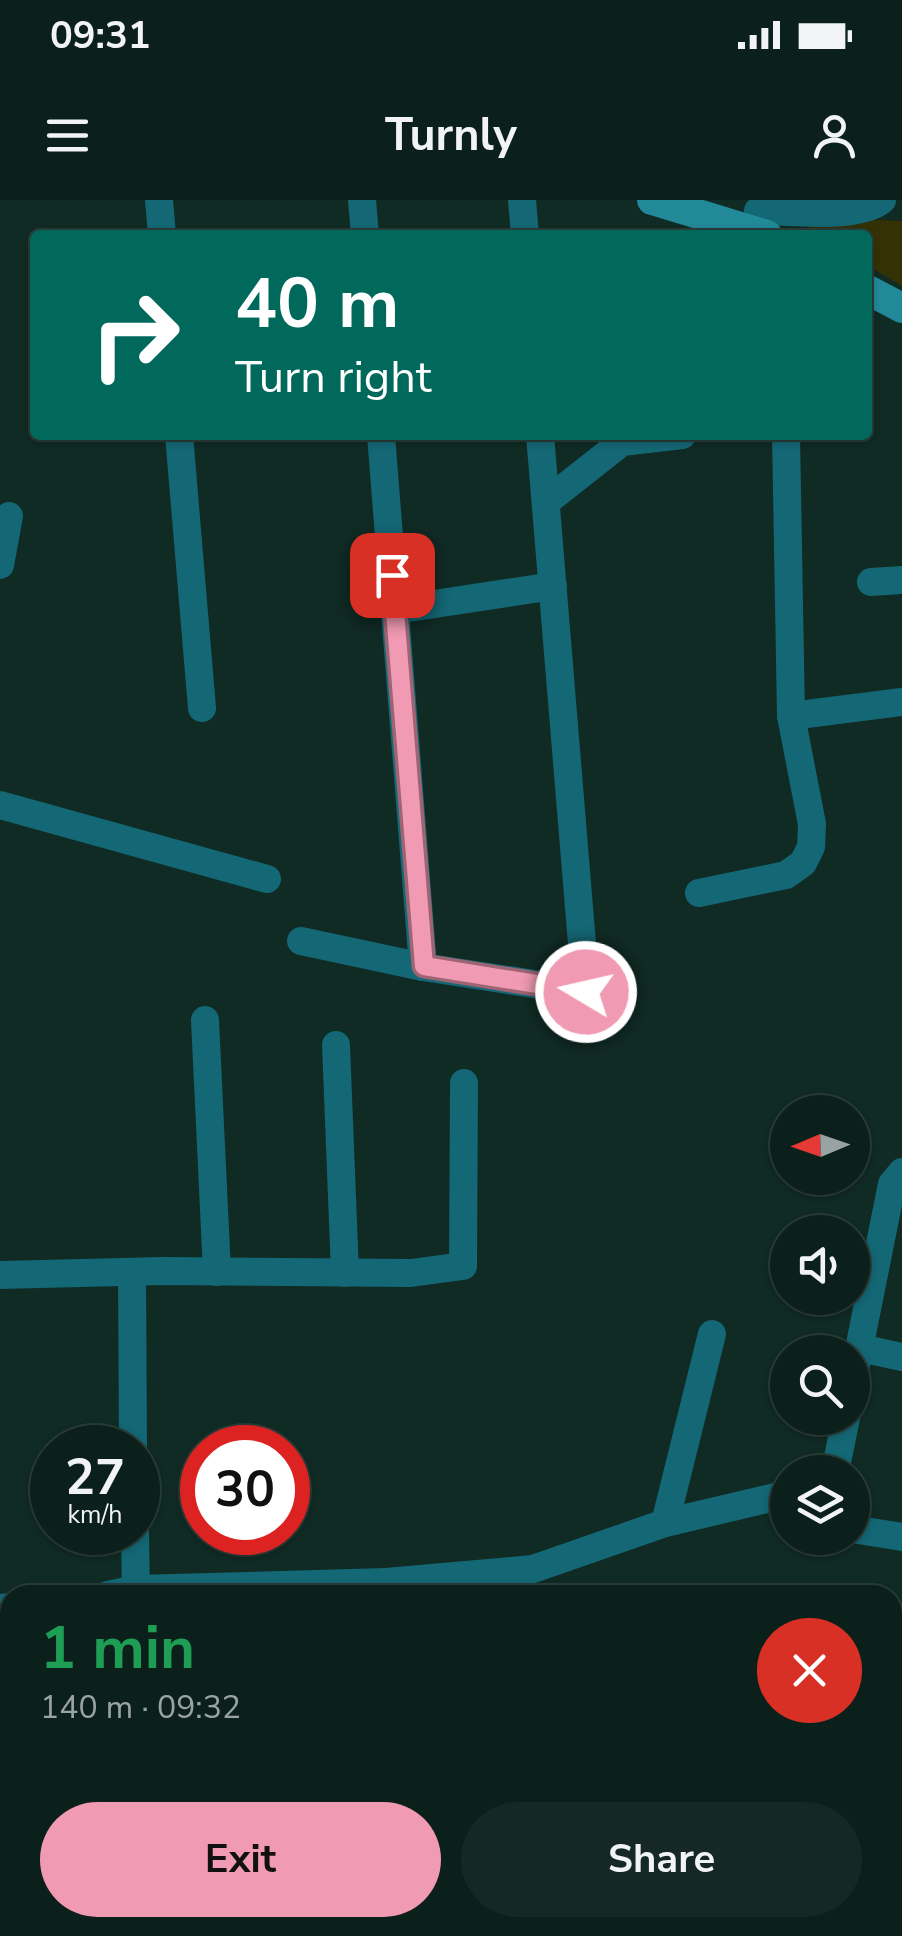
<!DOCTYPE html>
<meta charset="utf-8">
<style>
body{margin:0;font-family:"Nunito Sans",sans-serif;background:#152824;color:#f1f3f6;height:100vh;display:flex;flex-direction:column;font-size:38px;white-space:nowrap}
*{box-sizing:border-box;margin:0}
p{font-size:32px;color:#9aa3a3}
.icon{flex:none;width:55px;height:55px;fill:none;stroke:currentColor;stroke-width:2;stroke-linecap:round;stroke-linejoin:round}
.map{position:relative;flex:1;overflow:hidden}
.side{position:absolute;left:0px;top:1385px;width:902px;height:352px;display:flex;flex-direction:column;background:#0c201b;border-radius:30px 30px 0 0;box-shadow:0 2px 8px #0004,0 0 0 2px #2c3e3a}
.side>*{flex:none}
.guide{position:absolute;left:30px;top:30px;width:842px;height:210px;border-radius:10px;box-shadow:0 2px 8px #0004,0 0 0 2px #2c3e3a;background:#00695c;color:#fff;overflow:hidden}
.needle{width:65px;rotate:268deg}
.fabs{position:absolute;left:770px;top:895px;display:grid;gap:20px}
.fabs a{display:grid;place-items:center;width:100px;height:100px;border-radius:50%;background:#0c201b;box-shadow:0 2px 8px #0004,0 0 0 2px #2c3e3a;font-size:50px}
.speed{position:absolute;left:30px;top:1225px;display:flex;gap:20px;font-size:50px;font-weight:700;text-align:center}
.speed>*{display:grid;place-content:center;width:130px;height:130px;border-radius:50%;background:#0c201b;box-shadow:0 2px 8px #0004,0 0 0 2px #2c3e3a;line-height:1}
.speed small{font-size:25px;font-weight:400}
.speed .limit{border:15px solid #d22;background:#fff;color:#111}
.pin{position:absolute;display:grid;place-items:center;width:85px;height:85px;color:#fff;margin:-42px;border-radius:20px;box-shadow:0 5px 15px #0006}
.me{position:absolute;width:110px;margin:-55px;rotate:279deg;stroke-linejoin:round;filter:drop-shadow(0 0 8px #0008)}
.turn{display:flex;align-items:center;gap:35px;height:210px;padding:0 40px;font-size:45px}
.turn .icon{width:130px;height:130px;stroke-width:2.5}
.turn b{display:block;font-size:70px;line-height:85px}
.round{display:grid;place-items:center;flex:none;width:105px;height:105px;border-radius:52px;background:#152824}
.head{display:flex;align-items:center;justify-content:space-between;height:170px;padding:0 40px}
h1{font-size:60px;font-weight:700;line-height:75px;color:#1e9e55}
.action{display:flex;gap:20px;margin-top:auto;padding:20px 40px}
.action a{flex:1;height:115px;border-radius:60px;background:#f19ab3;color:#111;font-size:40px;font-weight:700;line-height:115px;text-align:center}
.action a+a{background:#152824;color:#f1f3f6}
.status{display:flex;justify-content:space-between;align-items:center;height:70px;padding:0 50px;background:#0c201b;direction:ltr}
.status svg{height:28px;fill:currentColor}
header{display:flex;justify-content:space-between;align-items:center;height:130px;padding:0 40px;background:#0c201b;font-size:45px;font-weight:700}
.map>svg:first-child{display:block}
.green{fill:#343106}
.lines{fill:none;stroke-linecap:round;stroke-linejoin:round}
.street{stroke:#146774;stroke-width:28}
.secondary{stroke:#228999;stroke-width:30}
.route-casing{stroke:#9d6474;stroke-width:25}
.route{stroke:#f19ab3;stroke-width:18}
</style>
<div class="status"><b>09:31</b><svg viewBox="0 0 49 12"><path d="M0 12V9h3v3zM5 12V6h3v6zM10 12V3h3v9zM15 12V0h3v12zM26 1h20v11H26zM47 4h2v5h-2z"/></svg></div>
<header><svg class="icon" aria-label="menu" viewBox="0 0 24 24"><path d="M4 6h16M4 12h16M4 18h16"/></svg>Turnly<svg class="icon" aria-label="person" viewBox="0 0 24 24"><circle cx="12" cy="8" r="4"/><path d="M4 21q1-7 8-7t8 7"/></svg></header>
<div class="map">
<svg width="902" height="1736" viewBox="0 0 902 1736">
<rect width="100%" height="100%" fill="#102a24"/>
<path class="green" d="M808,17L902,21V86L868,66V35H816L809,31Z"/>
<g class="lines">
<g class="street">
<path d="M159,0L162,35"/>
<path d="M362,0L365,35"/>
<path d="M522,0L525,35"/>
<path d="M758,11C790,11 858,20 882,0"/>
<path d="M179,235L202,508"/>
<path d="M381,235L423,767"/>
<path d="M546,302L622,242L682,235"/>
<path d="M0,365L9,316"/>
<path d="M871,382L902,380"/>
<path d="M395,410L553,386"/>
<path d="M791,516L902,502"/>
<path d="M0,605L267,679"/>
<path d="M699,693L786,675L803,663L811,647L812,624L791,516L786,235"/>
<path d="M301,741L423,767L586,792L540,235"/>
<path d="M205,820L217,1072"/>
<path d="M336,845L345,1073"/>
<path d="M132,1072L133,1248"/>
<path d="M0,1075L162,1071L411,1073L463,1066L464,883"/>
<path d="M860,1148L902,1157"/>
<path d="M852,1184L892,984L902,972"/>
<path d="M835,1272L846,1218"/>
<path d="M665,1323L788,1294"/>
<path d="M852,1329L902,1337"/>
<path d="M135,1332L136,1395"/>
<path d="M108,1395L136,1389L386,1382"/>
<path d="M385,1395L386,1382L533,1369L665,1323L712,1134"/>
<path d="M0,1408L10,1407"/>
<path d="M892,1571L902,1566"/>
<path d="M421,1728L424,1736"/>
<path d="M665,1728L667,1736"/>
<path d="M764,1728L767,1736"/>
<path d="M107,1736L108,1728"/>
<path d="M245,1736V1728"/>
<path d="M502,1736L528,1728"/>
</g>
<g class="secondary">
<path d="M652,0L767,35"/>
<path d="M868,90L902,108"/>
</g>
</g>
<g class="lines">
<defs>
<path id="route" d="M392,375L424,766L586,792"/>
</defs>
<use href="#route" class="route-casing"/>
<use href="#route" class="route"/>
</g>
</svg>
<div class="fabs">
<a><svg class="needle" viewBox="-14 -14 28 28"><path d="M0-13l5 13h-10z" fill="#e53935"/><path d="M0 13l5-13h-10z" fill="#9aa3a3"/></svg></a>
<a><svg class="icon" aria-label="sound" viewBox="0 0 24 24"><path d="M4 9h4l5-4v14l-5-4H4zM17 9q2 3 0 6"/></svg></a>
<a><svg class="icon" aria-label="search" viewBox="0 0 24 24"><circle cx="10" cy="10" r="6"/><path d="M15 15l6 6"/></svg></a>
<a><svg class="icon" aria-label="layers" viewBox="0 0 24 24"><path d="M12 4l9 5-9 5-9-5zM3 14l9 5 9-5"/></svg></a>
</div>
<div class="speed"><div>27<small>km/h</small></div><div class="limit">30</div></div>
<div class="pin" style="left:392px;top:375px;background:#d93025"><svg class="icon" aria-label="arrive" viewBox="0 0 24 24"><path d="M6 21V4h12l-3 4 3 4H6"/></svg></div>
<svg class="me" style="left:586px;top:792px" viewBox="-20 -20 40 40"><circle r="17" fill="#f19ab3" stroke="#fff" stroke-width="3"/><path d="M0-11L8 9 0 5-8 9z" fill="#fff"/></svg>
<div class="guide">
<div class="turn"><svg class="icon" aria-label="right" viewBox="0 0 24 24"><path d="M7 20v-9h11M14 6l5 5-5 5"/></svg><div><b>40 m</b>Turn right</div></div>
</div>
<section class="side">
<div class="head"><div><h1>1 min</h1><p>140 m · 09:32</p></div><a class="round" style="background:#d93025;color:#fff"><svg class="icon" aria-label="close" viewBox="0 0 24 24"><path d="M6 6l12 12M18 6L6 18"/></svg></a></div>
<div class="action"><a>Exit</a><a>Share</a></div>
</section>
</div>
